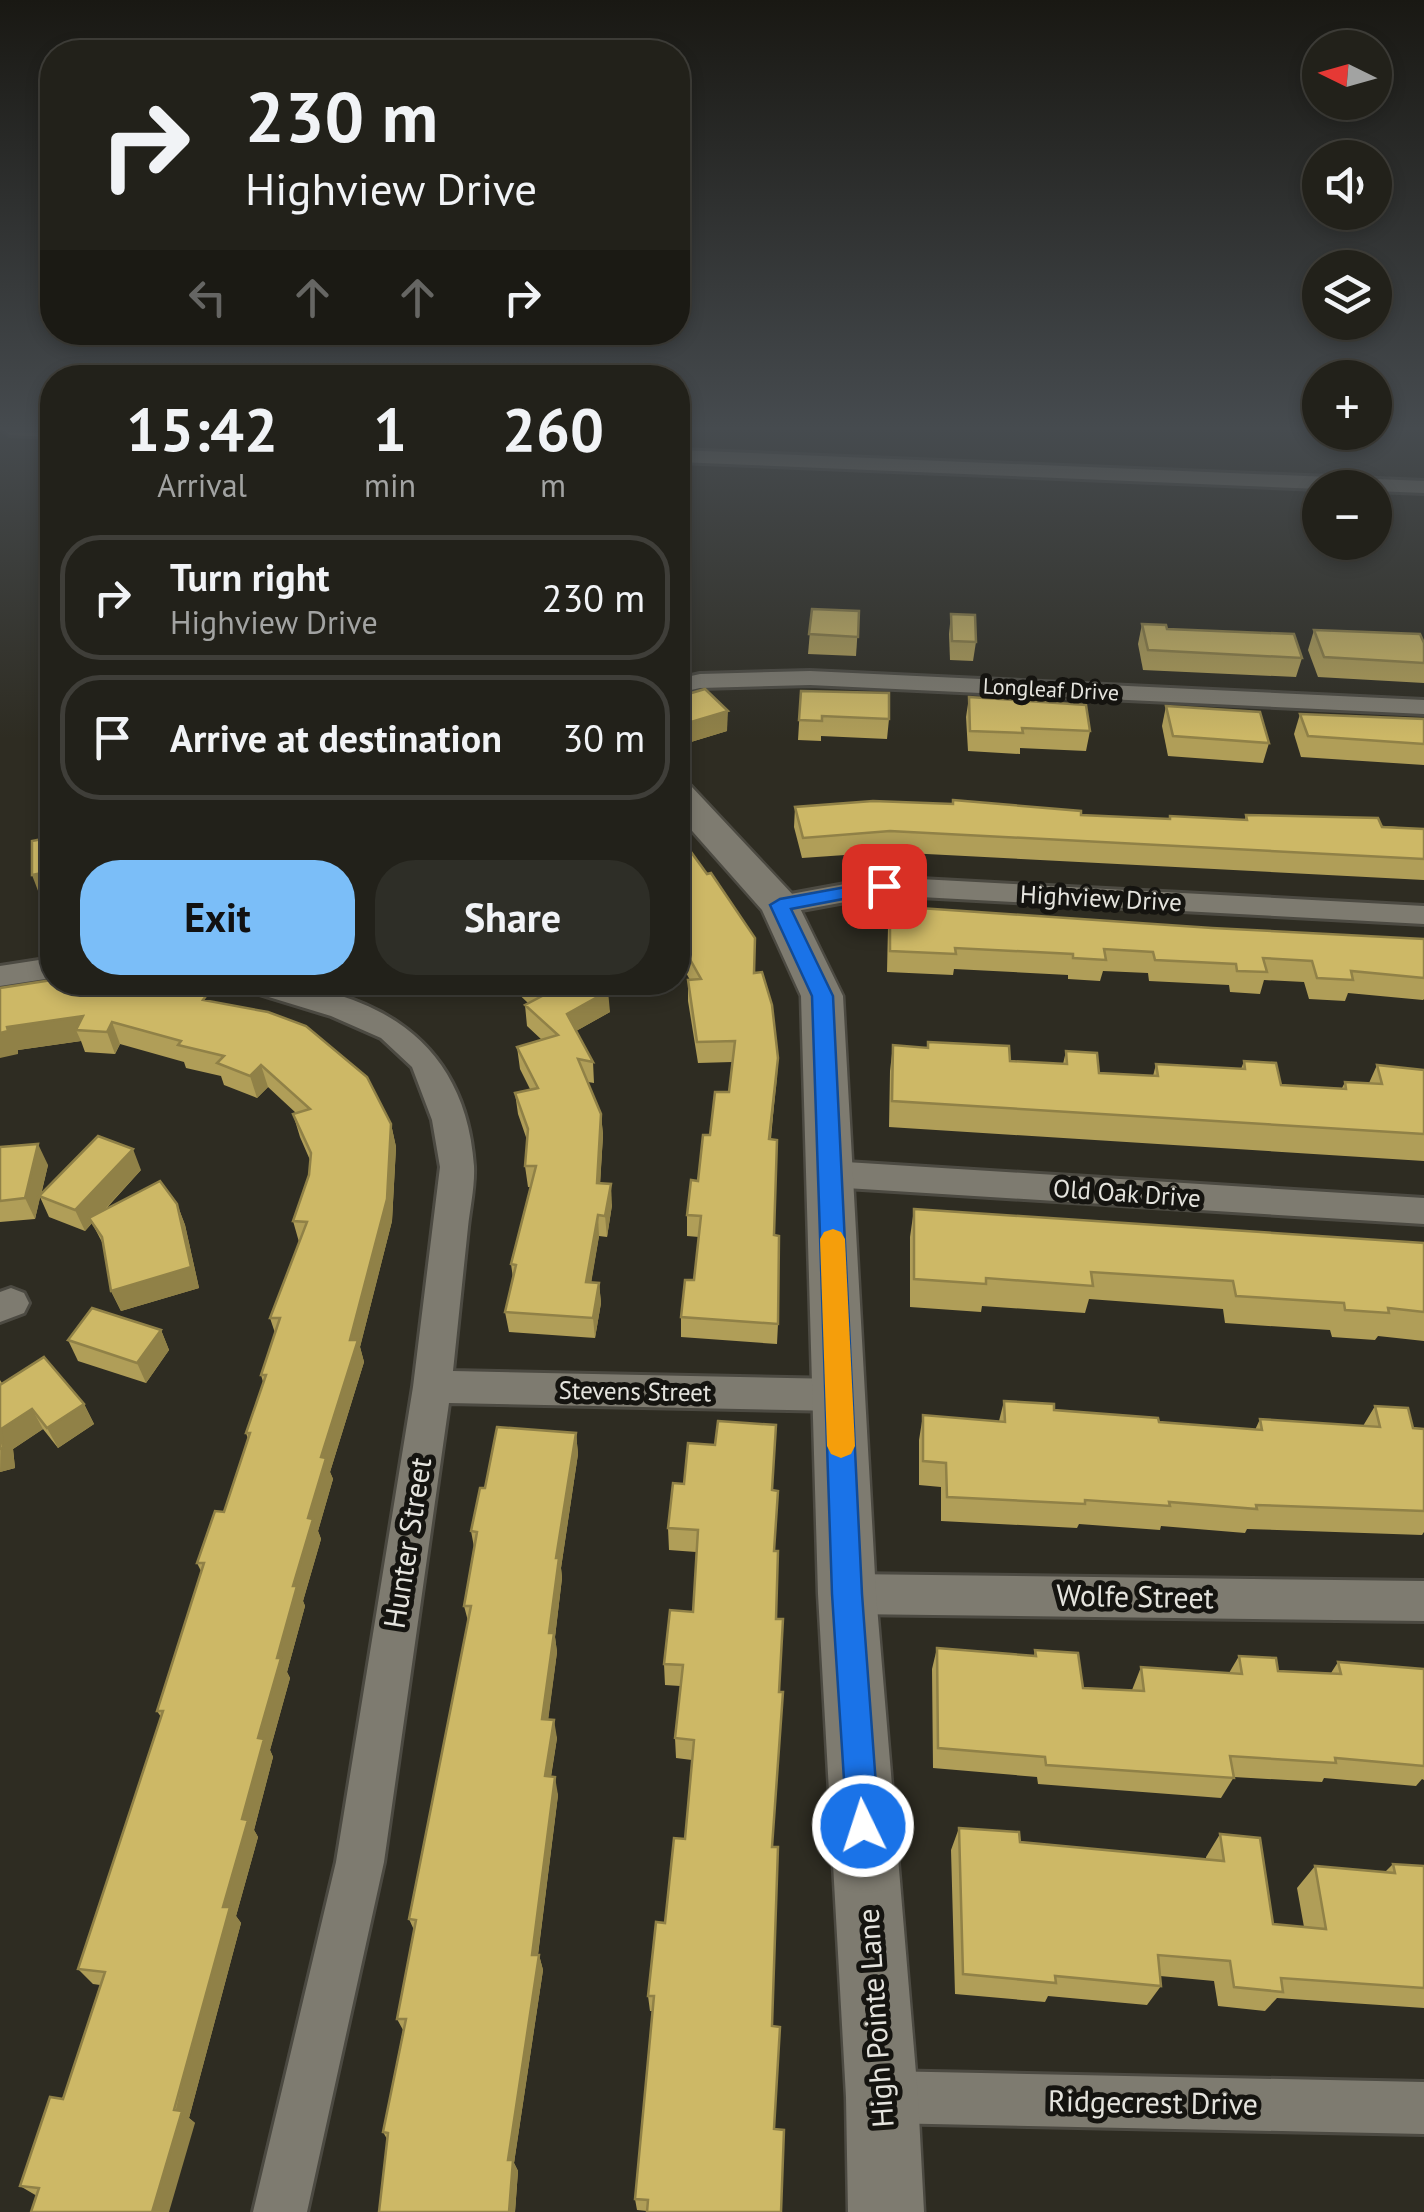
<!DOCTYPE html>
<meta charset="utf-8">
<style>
body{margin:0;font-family:"PT Sans",sans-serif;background:#2e2e27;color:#f1f3f6;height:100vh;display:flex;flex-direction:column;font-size:38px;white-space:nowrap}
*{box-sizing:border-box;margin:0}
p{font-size:32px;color:#a2a3a2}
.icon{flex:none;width:55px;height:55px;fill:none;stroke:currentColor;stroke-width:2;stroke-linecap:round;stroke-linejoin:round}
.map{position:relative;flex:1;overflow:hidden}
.side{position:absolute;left:40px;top:365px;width:650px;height:630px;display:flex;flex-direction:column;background:#22211a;border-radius:40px;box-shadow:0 5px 15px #0003,0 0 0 2px #3f3e39}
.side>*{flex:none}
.hud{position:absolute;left:40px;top:40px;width:650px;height:305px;border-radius:40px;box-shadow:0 5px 15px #0003,0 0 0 2px #3f3e39;background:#22211a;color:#f1f3f6;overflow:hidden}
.needle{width:65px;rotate:275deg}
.tools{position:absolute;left:1302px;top:30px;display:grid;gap:20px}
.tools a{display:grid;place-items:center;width:90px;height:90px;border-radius:50%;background:#22211a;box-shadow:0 5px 15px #0003,0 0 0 2px #3f3e39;font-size:50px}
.pin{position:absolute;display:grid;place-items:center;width:85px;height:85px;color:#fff;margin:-42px;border-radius:20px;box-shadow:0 5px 15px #0006}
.me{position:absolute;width:110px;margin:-55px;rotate:356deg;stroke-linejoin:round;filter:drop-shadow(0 0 8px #0008)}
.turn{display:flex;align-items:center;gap:35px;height:210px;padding:0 40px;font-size:45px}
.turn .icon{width:130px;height:130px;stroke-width:2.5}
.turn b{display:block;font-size:70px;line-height:85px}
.lanes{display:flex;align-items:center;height:95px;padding:0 40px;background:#0003;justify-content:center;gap:50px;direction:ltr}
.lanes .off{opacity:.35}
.eta{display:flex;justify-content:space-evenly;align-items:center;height:170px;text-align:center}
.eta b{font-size:60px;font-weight:800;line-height:70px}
.cta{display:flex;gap:20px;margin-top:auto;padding:20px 40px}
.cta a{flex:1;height:115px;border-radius:40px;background:#7bbef8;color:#111;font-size:40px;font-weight:800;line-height:115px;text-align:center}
.cta a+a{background:#2e2e27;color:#f1f3f6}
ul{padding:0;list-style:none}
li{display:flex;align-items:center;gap:30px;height:125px;margin:0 20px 15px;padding:0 20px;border:5px solid #3f3e39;border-radius:40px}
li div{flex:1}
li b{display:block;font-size:38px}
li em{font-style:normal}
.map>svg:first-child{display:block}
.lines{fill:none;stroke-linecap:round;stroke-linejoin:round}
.street-casing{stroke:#4c4a42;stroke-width:6}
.secondary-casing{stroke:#4c4a42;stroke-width:5}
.street{fill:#7e7b70;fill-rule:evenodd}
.secondary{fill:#7e7b70;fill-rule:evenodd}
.wall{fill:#b09e58}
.shaded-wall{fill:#908147}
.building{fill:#cdb866;stroke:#908147;stroke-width:2.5}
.route{fill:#1a73e8;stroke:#114b97;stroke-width:2.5}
.slow{fill:#f59e0b}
.labels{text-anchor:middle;stroke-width:10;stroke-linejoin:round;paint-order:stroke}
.far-street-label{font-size:22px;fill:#e5e4de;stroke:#151410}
.street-label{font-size:25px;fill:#e5e4de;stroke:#151410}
.near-street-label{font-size:30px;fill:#e5e4de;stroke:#151410}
</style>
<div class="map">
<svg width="1424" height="2212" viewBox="0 0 1424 2212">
<rect width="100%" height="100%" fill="#2e2c22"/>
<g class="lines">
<defs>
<g id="street">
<path d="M1,429H52V437L10,435Z"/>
<path d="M678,450L1424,481V493L1375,491V488L1320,489L678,462Z"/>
<path d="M810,671L1424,700V714L810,685L700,688L678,693V679L700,674Z"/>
<path d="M883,877L1424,906V924L883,895L780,914L770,911L766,905L770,899L780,896Z"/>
<path d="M52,958V978L0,986V966Z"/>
<path d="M239,982C361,982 465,1031 474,1166C475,1186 470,1208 468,1227C463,1275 458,1323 453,1371L839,1379L853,1383L858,1395L853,1407L839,1411L449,1403L384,1862L307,2212H253L336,1862L413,1387L440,1167L432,1120L412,1067L381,1038L331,1016L243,989Z"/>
<path d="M830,1161L1424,1198V1224L830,1187L818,1183L813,1174L818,1165Z"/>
<path d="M11,1288L24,1293L29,1303L24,1313L0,1322V1292Z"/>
<path d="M847,1574L1424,1581V1621L847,1614L832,1608L826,1594L832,1580Z"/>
<path d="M882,2071L1424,2082V2134L882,2123L863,2116L856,2097L863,2078Z"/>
</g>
<path id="secondary" d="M678,783L691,786L794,896L843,996L876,1594L918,2097L924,2212H848L846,2097L818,1594L801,996L762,910L678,815Z"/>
</defs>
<use href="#street" class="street-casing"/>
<use href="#secondary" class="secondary-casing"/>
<use href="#street" class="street"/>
<use href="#secondary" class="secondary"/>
</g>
<g class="wall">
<path d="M812,609L859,611L856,656L808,654Z"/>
<path d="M951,614L976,642L973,661L950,660L949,634Z"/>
<path d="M1142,624L1167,629L1302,658L1296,677L1143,670L1138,644Z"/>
<path d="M1314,630L1424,643V683L1318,677L1308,650Z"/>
<path d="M801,691L889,719L887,739L821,736V741L798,740Z"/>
<path d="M678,697L727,731L681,745L678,741Z"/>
<path d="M969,697L1090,731L1086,751L1020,748V754L968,751L966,717Z"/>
<path d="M1166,706L1269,743L1263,763L1168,756L1162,726Z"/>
<path d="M1300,714L1424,719V765L1301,757L1294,734Z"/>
<path d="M795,807L1081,815L1169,819L1170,816L1245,820L1246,815L1424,829V880L888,852L802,858L794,827Z"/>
<path d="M678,834L754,973L778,1058L771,1139L778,1324L777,1344L681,1337V1317L694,1280L699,1237L687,1236V1215L710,1135L729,1092L732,1062L698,1063L688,1001V980H690L678,958Z"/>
<path d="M890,906L1212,928L1424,939V999L1423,1000L1348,993L1345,1001L1309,999L1304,982L1264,980L1260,994L1230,992L1229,985L1149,981L1148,973L1103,971L1100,981L1068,979V975L954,969L953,975L887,972L888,927Z"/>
<path d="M506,982H598L610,1012L576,1031L593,1062L594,1083L588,1082L601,1114L603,1135L600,1183L612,1205L607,1237L599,1236L591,1282L599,1283L601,1303L595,1338L509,1332L505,1312L513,1278L511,1264L530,1187H528L525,1166L527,1140L518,1114L515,1093L530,1089L520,1069L517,1047L542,1040L527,1026L525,1005L528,1003Z"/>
<path d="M0,988L208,1001L391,1124L396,1147L392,1221L360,1347L364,1362L330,1472L333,1479L318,1531L321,1539L303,1601L305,1606L287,1672L290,1678L270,1750L273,1757L254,1830L258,1837L236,1916L241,1923L189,2118L195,2123L37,2196L20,2186L63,2099L100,1985L93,1984L78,1969L161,1717L157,1711L201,1571L197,1563L224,1512L248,1439L246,1433L263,1382L261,1375L275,1333L270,1318L299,1242L293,1221L309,1175L310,1160L300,1137L293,1114L296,1113L268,1087L257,1098L224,1085L221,1076L186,1068L184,1062L120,1044L115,1054L85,1052L81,1041L18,1050V1054Z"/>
<path d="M893,1045L1010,1061L1063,1064L1066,1051L1099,1073L1153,1076L1156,1064L1241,1069L1244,1061L1281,1085L1342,1088L1345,1082L1369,1083L1377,1065L1424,1070V1161L889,1127L890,1071Z"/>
<path d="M0,1147L48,1165L41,1195L141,1170L104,1211L177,1204L185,1225L199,1288L121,1311L111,1291L104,1246L92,1223L85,1231L49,1217L40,1197L35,1219L0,1222Z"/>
<path d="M914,1209L1424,1243V1341L1378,1336L1375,1340L1332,1337L1330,1330L1225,1323L1223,1309L1089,1299L1085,1313L982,1306L981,1312L910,1307V1237Z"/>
<path d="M161,1330L169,1350L146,1383L78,1361L68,1340Z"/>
<path d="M0,1380L2,1383L84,1404L94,1424L58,1448L43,1429L13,1449L15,1468L0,1472Z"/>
<path d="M1004,1401L1054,1410L1159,1422L1255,1430L1260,1419L1363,1426L1375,1406L1413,1428L1424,1429V1532L1422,1535L1247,1529L1245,1533L1161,1526L1160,1530L1079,1524L1077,1528L941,1521V1487L919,1485V1440L923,1415L999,1421Z"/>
<path d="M576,1433L578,1454L561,1568L562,1578L555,1637L557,1652L548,1719L557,1738L551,1777L558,1795L538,1955H539L543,1970L514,2163L518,2171L515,2212H379L387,2139L383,2132L403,2030L397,2019L414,1930L409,1919L468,1621L464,1606L474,1547L471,1531Z"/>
<path d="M772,1490L647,2211L637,2210L635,2199L652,2011H650L648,1996L685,1839L692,1760L676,1758L675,1738L680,1686L665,1685L664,1664L693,1612L696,1552L669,1550L668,1528Z"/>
<path d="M937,1648L1034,1656L1035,1650L1083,1688L1132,1690L1141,1667L1229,1673L1239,1656L1278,1671L1331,1673L1338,1662L1424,1669V1780L1422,1779L1416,1786L1324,1778L1322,1782L1234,1777L1221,1798L1038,1784L1037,1777L933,1768L932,1669Z"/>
<path d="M959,1828L1020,1842L1206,1859V1857L1220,1834L1273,1924L1304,1927L1297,1888L1315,1866L1385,1872L1393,1864L1424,1866V2008L1277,1998L1265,2011L1218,2006L1214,1981L1160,1976L1161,1986L1147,2005L1048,1996L1045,2002L955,1994L951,1850Z"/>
</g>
<g class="shaded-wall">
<path d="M728,711L727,731L681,745V725Z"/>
<path d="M52,871V894L40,896L32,875Z"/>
<path d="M608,991L610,1012L569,1035L567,1014Z"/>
<path d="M83,1016L76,1030L81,1041L18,1050V1054L0,1058V1033L7,1027Z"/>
<path d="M112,1022L120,1044L115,1054L107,1032Z"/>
<path d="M778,1058L777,1079L768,1160L769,1139Z"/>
<path d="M261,1065L268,1087L257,1098L250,1076Z"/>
<path d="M601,1114L603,1135L599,1204L597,1183Z"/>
<path d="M391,1124L396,1147L392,1221L360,1347L364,1362L330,1472L333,1479L318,1531L321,1539L303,1601L305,1606L287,1672L290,1678L270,1750L273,1757L254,1830L258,1837L236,1916L241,1923L189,2118L195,2123L169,2212H152L223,1907L258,1738L321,1457L350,1340Z"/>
<path d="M38,1144L48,1165L35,1219L25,1198Z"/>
<path d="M133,1149L141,1170L92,1223L89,1218L92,1223L85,1231L75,1210Z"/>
<path d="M611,1184L612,1205L607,1237L605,1216Z"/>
<path d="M177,1204L185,1225L199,1288L121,1311L111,1291Z"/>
<path d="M598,1215L599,1236L588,1302L586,1282Z"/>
<path d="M599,1283L601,1303L595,1338L593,1318Z"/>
<path d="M161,1330L169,1350L146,1383L137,1363Z"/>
<path d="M84,1404L94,1424L58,1448L47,1428Z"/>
<path d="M32,1409L43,1429L13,1449L15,1468L0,1472L1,1429Z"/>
<path d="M576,1433L578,1454L561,1568L562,1578L555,1637L557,1652L546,1737L542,1719L556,1558Z"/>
<path d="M554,1720L557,1738L548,1794L545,1776Z"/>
<path d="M555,1777L558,1795L536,1970L532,1955Z"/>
<path d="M539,1955L543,1970L514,2163L518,2171L515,2212H509L508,2160Z"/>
</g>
<g class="building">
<path d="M812,609L859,611L858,637L809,634Z"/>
<path d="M951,614L975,615L976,642L952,641Z"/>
<path d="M1142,624L1166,625L1167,629L1294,634L1302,658L1148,650Z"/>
<path d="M1314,630L1420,634L1424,643V663L1324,657Z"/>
<path d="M705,689L728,711L681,725L678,722V697Z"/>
<path d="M801,691L889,693V719L822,716V721L799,720Z"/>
<path d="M969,697L1086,705L1090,731L1022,728L1023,733L970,731Z"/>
<path d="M1166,706L1260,712L1269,743L1173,736Z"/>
<path d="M1300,714L1424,719V744L1308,736Z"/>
<path d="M953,800L1081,811V815L1170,819V816L1247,820L1246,815L1378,818L1382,827L1424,829V859L890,831L803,838L795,807L873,801L953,804Z"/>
<path d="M678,834L707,874L711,873L755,938L754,973L762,972L772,1005L778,1058L769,1139L777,1140L774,1235L779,1236L778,1324L681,1317L685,1280H694L701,1216L687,1215L691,1180L698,1181L703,1135H710L715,1092H729L735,1041L697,1042L688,980L701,979L678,938Z"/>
<path d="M52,837V871L32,875V841Z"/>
<path d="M890,906L1212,928L1424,939V978L1351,971L1353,980L1317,978L1312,961L1263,958L1267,972L1237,971L1236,964L1155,960L1153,952L1104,949L1106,960L1073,958V954L955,948L956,954L890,951Z"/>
<path d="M52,980V982H155L206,996L203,1000L268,1012L306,1026L367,1077L391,1124L387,1199L350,1340H358L321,1457L326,1458L308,1518L313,1519L293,1586H297L277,1658H281L258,1738L264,1739L242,1819L248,1820L223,1907H230L174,2110L182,2111L152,2212H31L39,2188L20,2186L50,2097L63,2099L105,1972L78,1969L163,1711H157L204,1563H197L215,1511L224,1512L250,1433H246L266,1375H261L280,1318H270L307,1222L293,1221L309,1175L311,1153L293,1114L310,1109L261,1065L250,1076L217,1063L224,1056L178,1045L181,1041L112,1022L107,1032L76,1030L83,1016L7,1027L8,1031L0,1033V988Z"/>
<path d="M526,982H598L608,991L567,1014L593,1062L578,1059L601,1114L597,1183L611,1184L605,1216L598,1215L586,1282L599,1283L593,1318L505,1312L516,1265L511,1264L536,1166H525L528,1129L515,1093L538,1088L517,1047L558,1035L525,1005L542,996Z"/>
<path d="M928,1042L1009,1046L1010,1061L1067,1064L1066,1051L1097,1053L1099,1073L1158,1076L1156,1064L1245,1069L1244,1061L1276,1063L1281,1085L1346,1089L1345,1082L1382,1084L1377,1065L1424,1070V1134L892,1101L893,1045L928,1048Z"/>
<path d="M98,1136L133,1149L75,1210L39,1196Z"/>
<path d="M38,1144L25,1198L0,1201V1147Z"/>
<path d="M160,1181L177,1204L191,1267L111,1291L102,1237L89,1218Z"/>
<path d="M914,1209L1424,1243V1312L1388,1308L1389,1313L1345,1310L1344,1303L1236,1296L1233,1281L1091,1272L1093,1286L986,1278V1284L914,1279Z"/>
<path d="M92,1308L161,1330L137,1363L68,1340Z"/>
<path d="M44,1357L84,1404L47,1428L32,1409L1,1429L3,1448L0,1449V1385Z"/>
<path d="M1004,1401L1054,1404V1410L1158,1418L1159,1422L1262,1430L1260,1419L1380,1427L1375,1406L1408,1408L1413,1428L1424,1429V1511L1256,1505L1257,1509L1169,1502L1170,1506L1085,1500V1504L947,1497L946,1463L923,1461V1415L1005,1422Z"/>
<path d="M718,1421L776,1425L772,1490L778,1491L774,1551H778L776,1619H783L779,1692H783L772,1847H778L772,2026L780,2027L774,2129L784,2130L781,2212H647L648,2200L635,2199L654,1996H648L656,1922L665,1923L674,1838L685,1839L694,1740L675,1738L683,1665L664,1664L670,1610L693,1612L698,1530L668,1528L673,1483L684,1484L688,1443L715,1445Z"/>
<path d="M497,1427L576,1433L556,1558H559L549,1633H554L542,1719L554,1720L545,1776L555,1777L532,1955H539L508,2160H513L509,2212H379L388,2133L383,2132L406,2019H397L416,1920L409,1919L471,1606H464L477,1532L471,1531L480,1488H485Z"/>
<path d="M937,1648L1036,1656L1035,1650L1078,1653L1083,1688L1144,1691L1141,1667L1242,1674L1239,1656L1276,1658L1278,1671L1341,1674L1338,1662L1424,1669V1766L1335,1758L1336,1763L1230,1756L1234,1778L1046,1765L1045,1757L938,1748Z"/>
<path d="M959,1828L1019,1832L1020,1842L1224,1861L1220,1834L1260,1838L1273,1924L1326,1929L1315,1866L1395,1873L1393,1864L1424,1866V1988L1281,1978L1283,1992L1234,1987L1230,1961L1158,1955L1161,1986L1055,1976L1056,1983L963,1974Z"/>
</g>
<linearGradient id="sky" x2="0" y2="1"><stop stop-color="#191813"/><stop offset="0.58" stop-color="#464b4f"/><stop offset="1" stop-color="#464b4f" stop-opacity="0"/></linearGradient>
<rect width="1424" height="739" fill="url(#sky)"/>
<path class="route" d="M884,880L893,886L890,890L791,909L833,996L862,1594L879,1826L875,1838L863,1842L851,1838L847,1826L832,1594L812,996L770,905L780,899Z"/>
<path class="slow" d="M833,1229L841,1232L845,1239L855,1446L851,1454L841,1458L831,1454L827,1446L820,1239L824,1232Z"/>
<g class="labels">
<g class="far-street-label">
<text transform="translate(1051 689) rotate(3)" y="8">Longleaf Drive</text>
</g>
<g class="street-label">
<text transform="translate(1101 898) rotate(3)" y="9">Highview Drive</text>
<text transform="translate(1127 1193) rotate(4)" y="9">Old Oak Drive</text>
<text transform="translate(635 1391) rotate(1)" y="9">Stevens Street</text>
</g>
<g class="near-street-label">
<text transform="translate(408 1543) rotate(-81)" y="10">Hunter Street</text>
<text transform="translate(1135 1597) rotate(1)" y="10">Wolfe Street</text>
<text transform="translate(876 2018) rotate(-94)" y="10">High Pointe Lane</text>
<text transform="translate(1153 2103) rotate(1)" y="10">Ridgecrest Drive</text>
</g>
</g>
</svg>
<div class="tools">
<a><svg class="needle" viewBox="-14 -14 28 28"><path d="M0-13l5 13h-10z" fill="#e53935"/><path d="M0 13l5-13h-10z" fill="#a2a3a2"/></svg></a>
<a><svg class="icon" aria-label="sound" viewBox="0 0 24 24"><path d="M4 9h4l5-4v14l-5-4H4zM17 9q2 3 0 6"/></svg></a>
<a><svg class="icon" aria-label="layers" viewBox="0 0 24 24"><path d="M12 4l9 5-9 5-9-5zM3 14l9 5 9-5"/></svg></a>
<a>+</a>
<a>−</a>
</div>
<div class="pin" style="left:884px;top:886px;background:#d93025"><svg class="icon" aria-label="arrive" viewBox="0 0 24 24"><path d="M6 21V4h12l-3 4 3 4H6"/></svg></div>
<svg class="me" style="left:863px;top:1826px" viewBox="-20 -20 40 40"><circle r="17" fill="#1a73e8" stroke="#fff" stroke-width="3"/><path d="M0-11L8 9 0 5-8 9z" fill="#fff"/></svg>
<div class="hud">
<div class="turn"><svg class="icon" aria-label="right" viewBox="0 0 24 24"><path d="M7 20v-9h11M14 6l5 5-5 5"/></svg><div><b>230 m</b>Highview Drive</div></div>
<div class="lanes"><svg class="icon off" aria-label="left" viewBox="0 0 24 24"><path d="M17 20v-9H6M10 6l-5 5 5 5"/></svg><svg class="icon off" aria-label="ahead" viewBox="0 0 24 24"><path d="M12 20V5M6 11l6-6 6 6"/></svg><svg class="icon off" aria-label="ahead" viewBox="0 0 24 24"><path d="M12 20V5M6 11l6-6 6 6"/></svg><svg class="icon" aria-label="right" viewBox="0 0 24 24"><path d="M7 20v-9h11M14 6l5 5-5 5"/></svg></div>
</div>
<section class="side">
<div class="eta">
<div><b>15:42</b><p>Arrival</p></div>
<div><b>1</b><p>min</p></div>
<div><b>260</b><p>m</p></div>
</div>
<ul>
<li><svg class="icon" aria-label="right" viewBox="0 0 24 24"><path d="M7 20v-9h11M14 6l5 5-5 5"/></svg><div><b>Turn right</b><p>Highview Drive</p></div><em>230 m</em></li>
<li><svg class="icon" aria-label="arrive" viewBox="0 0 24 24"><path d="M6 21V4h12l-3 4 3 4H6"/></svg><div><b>Arrive at destination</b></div><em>30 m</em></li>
</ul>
<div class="cta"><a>Exit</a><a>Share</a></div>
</section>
</div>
